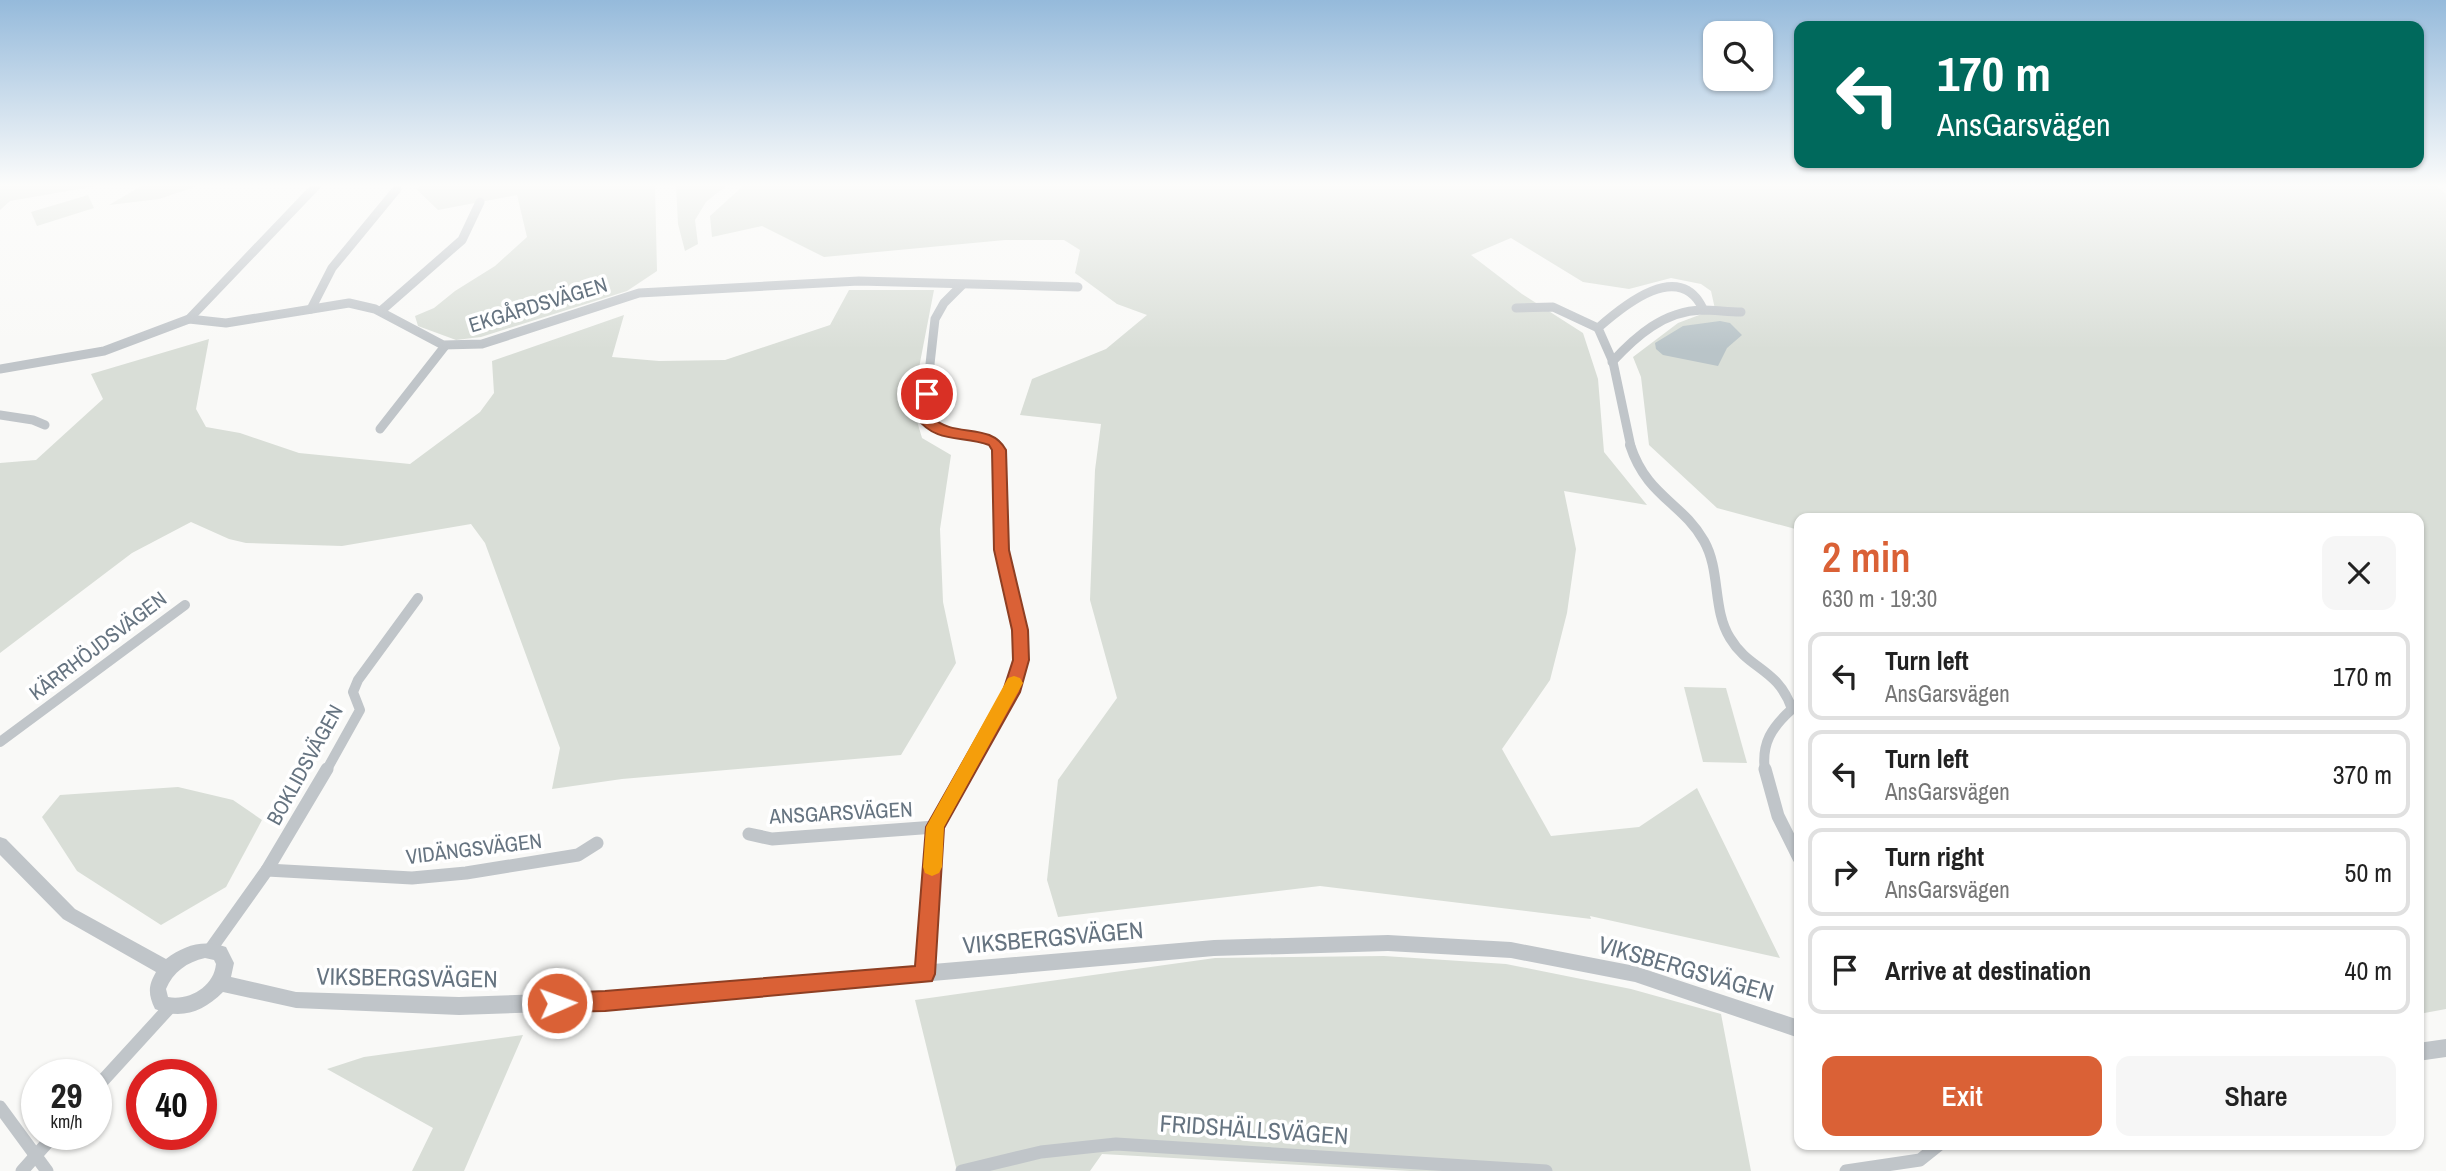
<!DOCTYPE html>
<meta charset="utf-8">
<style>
body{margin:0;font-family:"Archivo Narrow",sans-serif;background:#f6f6f6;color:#222;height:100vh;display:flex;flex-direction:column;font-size:26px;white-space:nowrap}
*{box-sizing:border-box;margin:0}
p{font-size:23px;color:#767676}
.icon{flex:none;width:38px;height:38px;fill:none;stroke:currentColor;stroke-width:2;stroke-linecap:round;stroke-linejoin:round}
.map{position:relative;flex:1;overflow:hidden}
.drawer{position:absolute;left:1794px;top:513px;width:630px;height:637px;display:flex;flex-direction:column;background:#fff;border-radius:14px;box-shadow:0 2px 5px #0004}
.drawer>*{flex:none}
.guide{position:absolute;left:1794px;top:21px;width:630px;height:147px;border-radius:14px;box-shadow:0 2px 5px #0004;background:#00695c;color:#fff;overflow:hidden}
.tools{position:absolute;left:1703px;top:21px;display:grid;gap:14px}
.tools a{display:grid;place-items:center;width:70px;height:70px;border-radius:14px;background:#fff;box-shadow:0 2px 5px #0004;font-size:35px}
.speed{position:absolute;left:21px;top:1059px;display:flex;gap:14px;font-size:35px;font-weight:700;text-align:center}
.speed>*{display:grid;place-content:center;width:91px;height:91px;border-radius:50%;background:#fff;box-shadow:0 2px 5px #0004;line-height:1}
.speed small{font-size:18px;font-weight:400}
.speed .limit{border:10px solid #d22;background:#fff;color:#111}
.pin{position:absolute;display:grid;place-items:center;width:60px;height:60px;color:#fff;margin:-30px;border:4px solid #fff;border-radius:50%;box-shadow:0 2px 7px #0007}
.me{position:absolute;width:77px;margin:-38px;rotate:88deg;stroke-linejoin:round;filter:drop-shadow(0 0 5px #0008)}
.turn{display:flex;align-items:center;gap:24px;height:147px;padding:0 28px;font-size:32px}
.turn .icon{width:91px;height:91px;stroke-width:2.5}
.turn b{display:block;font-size:49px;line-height:60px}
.round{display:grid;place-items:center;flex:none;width:74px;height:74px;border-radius:14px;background:#f6f6f6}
.headline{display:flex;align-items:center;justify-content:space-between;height:119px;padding:0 28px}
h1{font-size:42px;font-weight:600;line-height:52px;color:#da6136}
.primary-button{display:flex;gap:14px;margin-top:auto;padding:14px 28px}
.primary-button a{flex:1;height:80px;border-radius:14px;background:#da6136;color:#fff;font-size:28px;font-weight:600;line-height:80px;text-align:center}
.primary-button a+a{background:#f6f6f6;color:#222}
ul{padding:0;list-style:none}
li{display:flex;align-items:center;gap:21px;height:88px;margin:0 14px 10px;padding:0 14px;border:4px solid #e0e0e0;border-radius:14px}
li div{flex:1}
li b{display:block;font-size:26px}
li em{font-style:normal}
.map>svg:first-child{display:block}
.green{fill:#d9ded7}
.water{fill:#b9c4c8}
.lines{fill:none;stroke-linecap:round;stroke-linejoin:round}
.minor-far2{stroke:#c0c5c9;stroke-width:9}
.minor-far1{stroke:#c0c5c9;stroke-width:10}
.minor{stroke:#c0c5c9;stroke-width:13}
.tertiary{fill:#c0c5c9;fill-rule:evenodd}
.route{fill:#da6136;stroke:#8e3f23;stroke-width:2}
.slow{fill:#f59e0b}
.labels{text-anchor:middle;stroke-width:7;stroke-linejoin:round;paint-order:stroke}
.street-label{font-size:21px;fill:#667481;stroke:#fff}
.near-street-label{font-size:24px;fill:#667481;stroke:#fff}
</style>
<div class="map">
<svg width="2446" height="1171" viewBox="0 0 2446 1171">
<rect width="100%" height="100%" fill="#f9f9f7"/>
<g class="green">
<path d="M0,185H102L10,201L0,210Z"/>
<path d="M143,185H201L159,199L109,205Z"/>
<path d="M421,185H655L657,271L627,291L481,337L456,340L418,326L415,316L434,308L455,291L495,266L527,237L517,195L438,210L416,189Z"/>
<path d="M676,185H727L706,202L695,220L698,244L685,251L678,224Z"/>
<path d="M744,185H2436L2446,194V1009L2419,1014L2418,518H1799V530L1717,508L1649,445L1641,377L1633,357L1678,323L1715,309L1711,291L1701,284L1671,278L1629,289L1583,282L1511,238L1471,255L1522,294L1583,333L1598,379L1604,452L1647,505L1564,491L1576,549L1567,613L1550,680L1502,749L1551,836L1639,827L1697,788L1780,958L1590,916L1591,919L1320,886L1058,917L1047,880L1058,780L1117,698L1090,600L1095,470L1101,424L1020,415L1032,379L1106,349L1147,315L1117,304L1075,273L1080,250L1064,240H1005L824,257L762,226L712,237L710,216Z"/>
<path d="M88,195L94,208L37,226L31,212Z"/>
<path d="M849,290H934L912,404L922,438L951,455L940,529L943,602L956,663L901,755L622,779L552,789L560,748L485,543L471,524L342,546L246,543L229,539L191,522L132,553L0,653V463L36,460L103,399L91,374L209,339L196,409L206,427L240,433L299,453L410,464L480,412L494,393L492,361L624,315L612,357L659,361L725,360L830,325Z"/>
<path d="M1684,687L1726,688L1747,763L1703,762Z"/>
<path d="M178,787L233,800L262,820L226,887L161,925L77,871L42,817L60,795Z"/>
<path d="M1384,956L1506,964L1631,989L1721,1014L1751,1171H1410L1102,1154L1090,1171H957L915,1000L1215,958Z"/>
<path d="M523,1035L464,1171H412L433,1128L327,1069L364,1057Z"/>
</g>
<path class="water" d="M1720,321L1730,323L1742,335L1727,348L1718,366L1663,355L1656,349L1655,343L1683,326Z"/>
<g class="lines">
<g class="minor-far2">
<path d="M962,285L944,303L935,319L924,418C945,436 970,434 995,442L998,447"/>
<path d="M1516,308L1553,307L1598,328"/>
<path d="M311,309L332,268L397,189"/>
<path d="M382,310L462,240L480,202"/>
<path d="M189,319L226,323L349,303L375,309L443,345L482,344L639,293L859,281L1078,287"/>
<path d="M1612,362C1636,336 1664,311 1702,310C1715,310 1728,312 1741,312"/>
<path d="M0,369L104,351L189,319L317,185"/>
<path d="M0,415L33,420L45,425"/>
<path d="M380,429L445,346"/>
<path d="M1631,447L1613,362L1598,328C1624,305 1680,259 1703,309"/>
</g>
<g class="minor-far1">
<path d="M1630,445C1647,497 1682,502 1704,541C1721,571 1712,609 1730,638C1749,670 1778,668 1792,709C1772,727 1761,743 1765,771"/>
<path d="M0,742L185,605"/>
<path d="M326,771L360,710L353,692L358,680L418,598"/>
<path d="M967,771L1012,692L1021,660L1020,630L1002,550L999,450L997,445"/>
</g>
<g class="minor">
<path d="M1765,769L1778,816L1799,858"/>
<path d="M749,834L772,839L935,827"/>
<path d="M267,870L412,878L466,873L578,855L597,843"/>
<path d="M210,950L267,870L327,769"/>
<path d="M924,974L935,827L968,769"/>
<path d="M96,1088L170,1007"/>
<path d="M0,1107L47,1171"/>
<path d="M22,1171L55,1134"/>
<path d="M962,1171L1041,1152L1116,1144L1546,1171"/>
<path d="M1846,1171L1920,1160L1940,1144"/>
</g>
<g class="tertiary">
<path d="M0,837L6,839L75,909L166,959C184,945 204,939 226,947L234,963L231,977L296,992L459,997L605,992L1214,940L1388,935L1511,942L1635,966L1799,1020V1038L1635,982L1511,958L1388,951L1214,956L605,1010L459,1015L296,1008L223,992C203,1012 181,1020 155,1009C148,994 148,986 156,972L63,919L0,855ZM205,958L214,960L216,964C214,986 190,1001 168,997L166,989C173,972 187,962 205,958Z"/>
<path d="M2446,1039V1057L2418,1061V1043Z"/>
</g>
</g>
<linearGradient id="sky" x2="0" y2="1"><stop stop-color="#95badb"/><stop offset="0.53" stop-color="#fcfcfb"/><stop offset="1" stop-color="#fcfcfb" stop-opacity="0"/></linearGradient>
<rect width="2446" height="349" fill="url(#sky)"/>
<path class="route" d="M927,389L934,394L932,417C954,439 990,421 1006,450L1009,550L1028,630L1029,660L1020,692L944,828L935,974L932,981L605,1011L557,1012L549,1010L546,1003L549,996L557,993L605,991L915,966L926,827L1003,691L1013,660L1012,630L994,550L992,450L989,445C963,435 936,444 917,418L920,394Z"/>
<path class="slow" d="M1014,676L1020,678L1023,683L944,827L942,867L939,873L932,876L925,873L923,867L926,827L1008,678Z"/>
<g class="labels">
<g class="street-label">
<text transform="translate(538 305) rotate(-17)" y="7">EKGÅRDSVÄGEN</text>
<text transform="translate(98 646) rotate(-37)" y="7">KÄRRHÖJDSVÄGEN</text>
<text transform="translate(305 765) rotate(-61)" y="7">BOKLIDSVÄGEN</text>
<text transform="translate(841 813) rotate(-3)" y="7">ANSGARSVÄGEN</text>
<text transform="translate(474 849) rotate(-7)" y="7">VIDÄNGSVÄGEN</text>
</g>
<g class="near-street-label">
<text transform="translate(1053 938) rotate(-5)" y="8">VIKSBERGSVÄGEN</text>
<text transform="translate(1686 969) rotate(16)" y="8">VIKSBERGSVÄGEN</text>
<text transform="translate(407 978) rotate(1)" y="8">VIKSBERGSVÄGEN</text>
<text transform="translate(1254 1130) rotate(4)" y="8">FRIDSHÄLLSVÄGEN</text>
</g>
</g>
</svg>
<div class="tools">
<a><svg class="icon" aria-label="search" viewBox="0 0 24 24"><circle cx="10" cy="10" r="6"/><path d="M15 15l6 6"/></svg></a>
</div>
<div class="speed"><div>29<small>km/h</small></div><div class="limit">40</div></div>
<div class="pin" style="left:927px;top:394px;background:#d93025"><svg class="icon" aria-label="arrive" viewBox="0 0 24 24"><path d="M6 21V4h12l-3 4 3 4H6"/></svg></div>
<svg class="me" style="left:557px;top:1003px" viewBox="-20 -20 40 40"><circle r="17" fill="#da6136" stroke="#fff" stroke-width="3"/><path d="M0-11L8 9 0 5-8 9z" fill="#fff"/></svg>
<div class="guide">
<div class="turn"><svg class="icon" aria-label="left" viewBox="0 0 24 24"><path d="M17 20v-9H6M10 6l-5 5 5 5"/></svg><div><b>170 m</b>AnsGarsvägen</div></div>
</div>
<section class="drawer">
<div class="headline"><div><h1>2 min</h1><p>630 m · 19:30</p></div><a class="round"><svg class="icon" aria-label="close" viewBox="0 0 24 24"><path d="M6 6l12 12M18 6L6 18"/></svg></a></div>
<ul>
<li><svg class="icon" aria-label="left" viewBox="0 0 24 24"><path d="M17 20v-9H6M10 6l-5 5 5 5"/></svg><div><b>Turn left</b><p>AnsGarsvägen</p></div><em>170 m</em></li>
<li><svg class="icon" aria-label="left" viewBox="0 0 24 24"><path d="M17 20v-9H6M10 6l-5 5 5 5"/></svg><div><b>Turn left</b><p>AnsGarsvägen</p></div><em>370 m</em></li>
<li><svg class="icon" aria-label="right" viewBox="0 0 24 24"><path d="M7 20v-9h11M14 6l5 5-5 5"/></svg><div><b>Turn right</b><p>AnsGarsvägen</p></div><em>50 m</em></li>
<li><svg class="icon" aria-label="arrive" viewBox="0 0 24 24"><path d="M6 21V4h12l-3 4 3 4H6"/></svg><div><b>Arrive at destination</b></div><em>40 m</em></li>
</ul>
<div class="primary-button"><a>Exit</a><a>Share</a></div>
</section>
</div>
